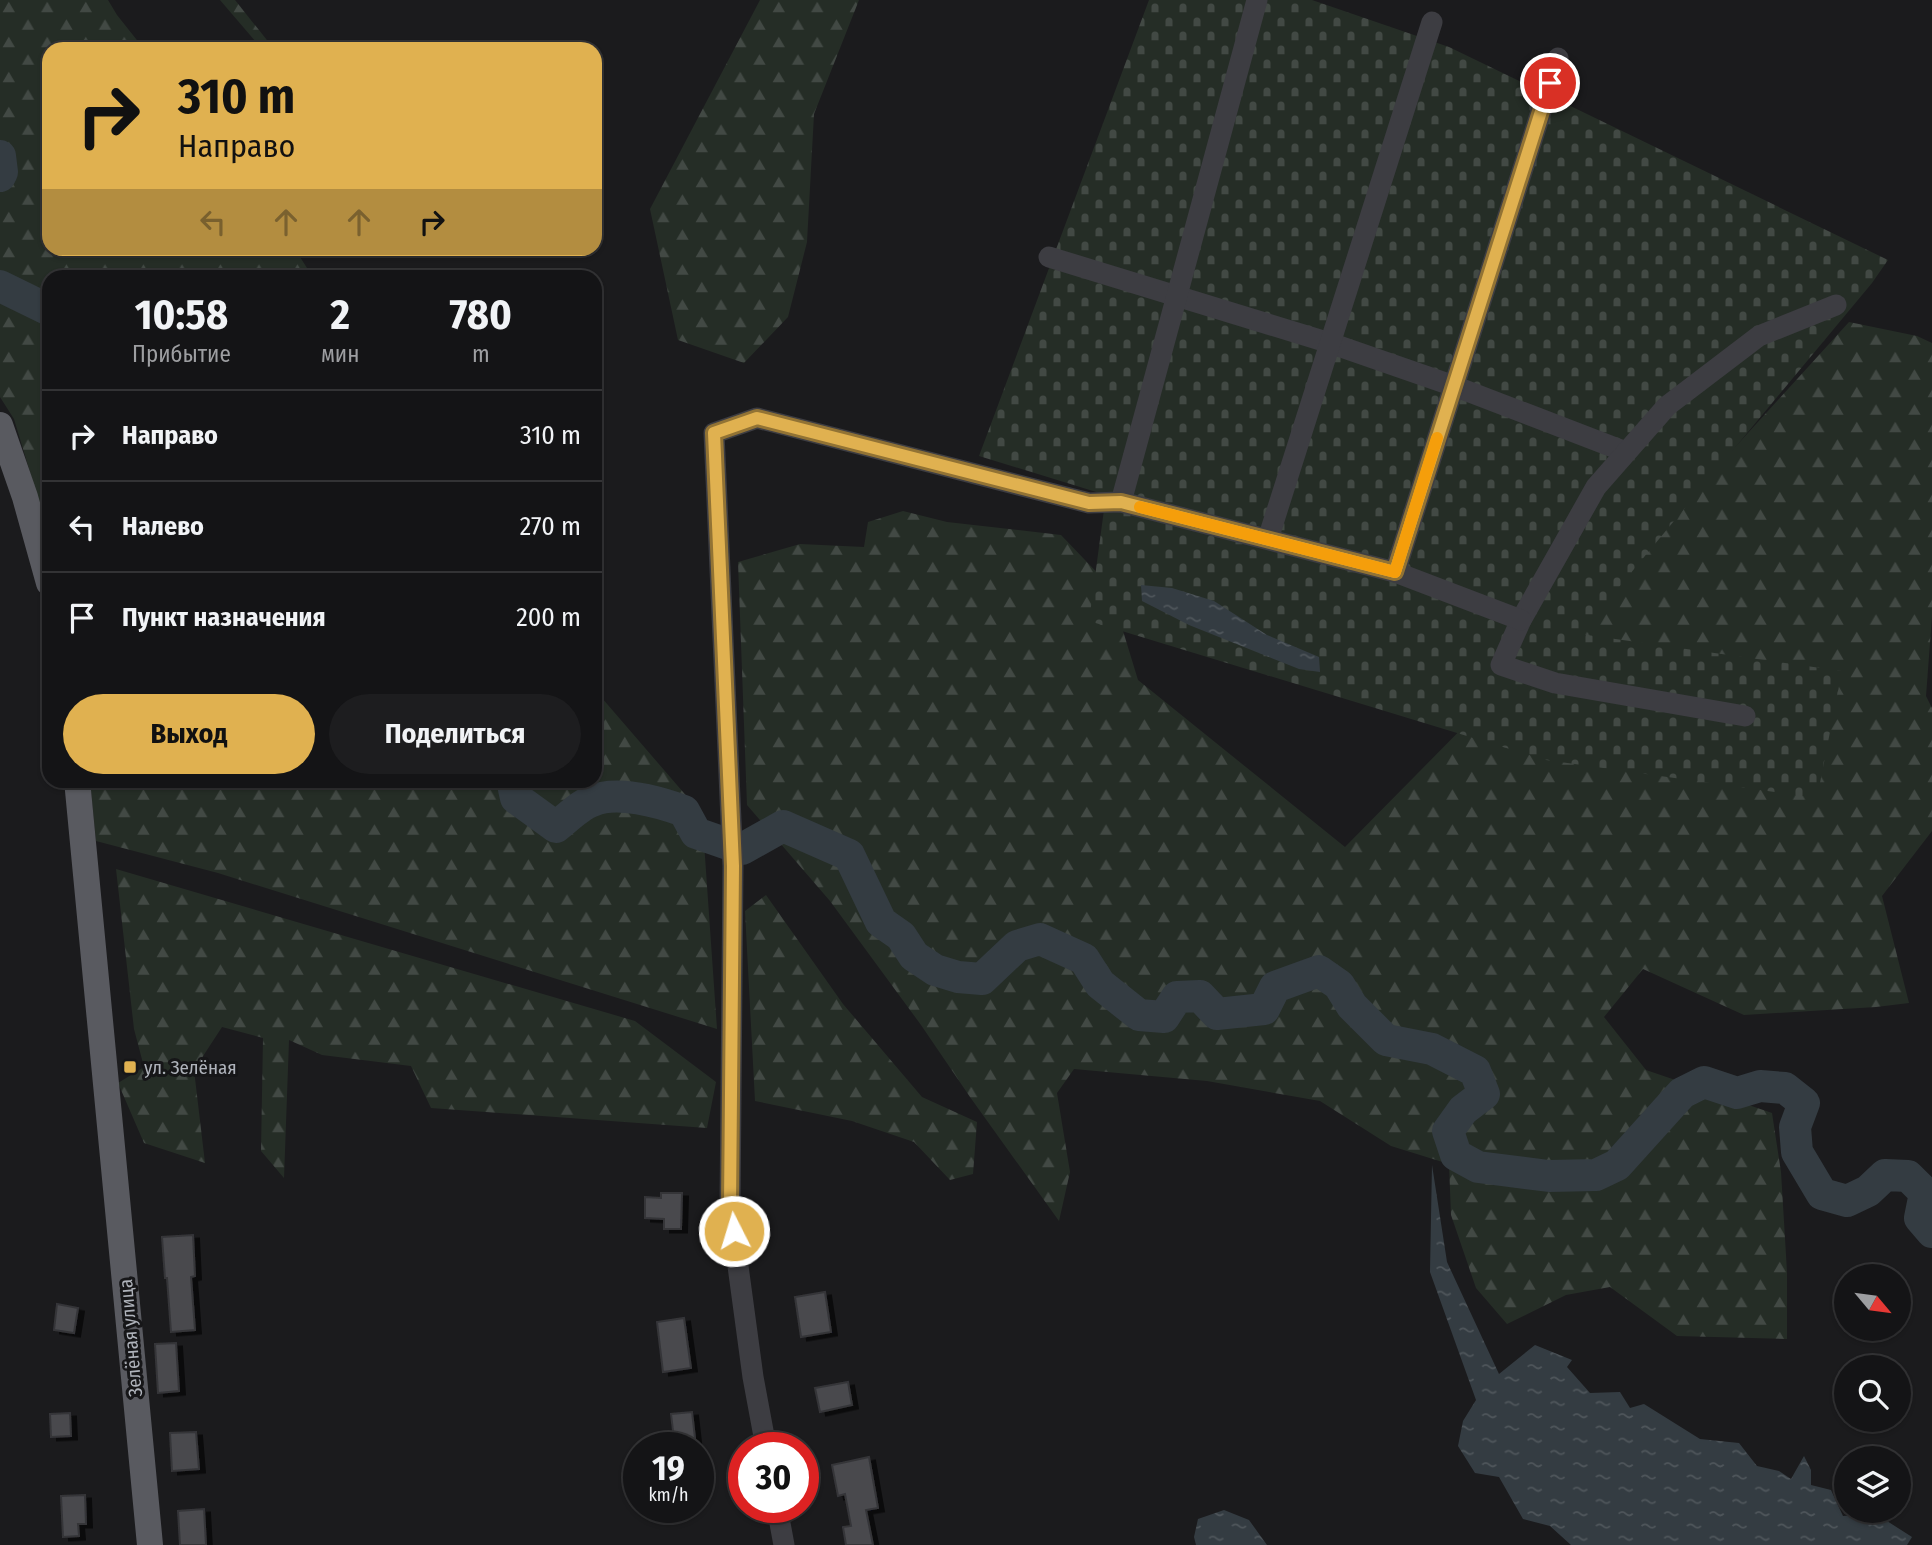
<!DOCTYPE html>
<html lang="ru">
<meta charset="utf-8">
<style>
body{margin:0;font-family:"Fira Sans Condensed",sans-serif;background:#1d1d1f;color:#f1f3f6;height:100vh;display:flex;flex-direction:column;font-size:26px;white-space:nowrap}
*{box-sizing:border-box;margin:0}
p{font-size:23px;color:#9d9ea1}
.icon{flex:none;width:38px;height:38px;fill:none;stroke:currentColor;stroke-width:2;stroke-linecap:round;stroke-linejoin:round}
.map{position:relative;flex:1;overflow:hidden}
.panel{position:absolute;left:42px;top:270px;width:560px;height:518px;display:flex;flex-direction:column;background:#141416;border-radius:21px;box-shadow:0 2px 5px #0004,0 0 0 2px #333335}
.panel>*{flex:none}
.hud{position:absolute;left:42px;top:42px;width:560px;height:214px;border-radius:21px;box-shadow:0 2px 5px #0004,0 0 0 2px #333335;background:#e0b150;color:#111;overflow:hidden}
.needle{width:46px;rotate:119deg}
.buttons{position:absolute;left:1834px;top:1264px;display:grid;gap:14px}
.buttons a{display:grid;place-items:center;width:77px;height:77px;border-radius:50%;background:#141416;box-shadow:0 2px 5px #0004,0 0 0 2px #333335;font-size:35px}
.speed{position:absolute;left:623px;top:1432px;display:flex;gap:14px;font-size:35px;font-weight:700;text-align:center}
.speed>*{display:grid;place-content:center;width:91px;height:91px;border-radius:50%;background:#141416;box-shadow:0 2px 5px #0004,0 0 0 2px #333335;line-height:1}
.speed small{font-size:18px;font-weight:400}
.speed .limit{border:10px solid #d22;background:#fff;color:#111}
.pin{position:absolute;display:grid;place-items:center;width:60px;height:60px;color:#fff;margin:-30px;border:4px solid #fff;border-radius:50%;box-shadow:0 2px 7px #0007}
.me{position:absolute;width:77px;margin:-38px;rotate:355deg;stroke-linejoin:round;filter:drop-shadow(0 0 5px #0008)}
.turn{display:flex;align-items:center;gap:24px;height:147px;padding:0 21px;font-size:32px}
.turn .icon{width:91px;height:91px;stroke-width:2.5}
.turn b{display:block;font-size:49px;line-height:60px}
.lanes{display:flex;align-items:center;height:66px;padding:0 21px;background:#0003;justify-content:center;gap:35px;direction:ltr}
.lanes .off{opacity:.35}
.eta{display:flex;justify-content:space-evenly;align-items:center;height:119px;text-align:center}
.eta b{font-size:42px;font-weight:700;line-height:49px}
.button{display:flex;gap:14px;margin-top:auto;padding:14px 21px}
.button a{flex:1;height:80px;border-radius:42px;background:#e0b150;color:#111;font-size:28px;font-weight:700;line-height:80px;text-align:center}
.button a+a{background:#1d1d1f;color:#f1f3f6}
ul{padding:0;list-style:none}
li{display:flex;align-items:center;gap:21px;height:91px;padding:0 21px;border-top:2px solid #333335}
li div{flex:1}
li b{display:block;font-size:26px}
li em{font-style:normal}
.map>svg:first-child{display:block}
.forest{fill:url(#forest-firs)}
.cemetery{fill:url(#cemetery-stones)}
.water{fill:url(#water-ripples)}
.lines{fill:none;stroke-linecap:round;stroke-linejoin:round}
.river{stroke:#343c42;stroke-width:32}
.building{fill:#48494d;stroke:#353539;stroke-width:2;filter:url(#shadow)}
.minor{stroke:#3d3d42;stroke-width:21}
.major{stroke:#595a60;stroke-width:26}
.route-casing{stroke:#927334;stroke-width:18}
.route{stroke:#e0b150;stroke-width:12}
.slow{stroke:#f59e0b;stroke-width:12}
.poi-dot{fill:#e0b150;stroke:#161618;stroke-width:2.5}
.labels{text-anchor:middle;stroke-width:6;stroke-linejoin:round;paint-order:stroke}
.poi-label{font-size:19px;fill:#afb3bb;stroke:#161618;text-anchor:start}
.street-label{font-size:19px;fill:#afb3bb;stroke:#161618}
</style>
<div class="map">
<svg width="1932" height="1545" viewBox="0 0 1932 1545">
<defs>
<pattern id="forest-firs" width="22" height="20" patternUnits="userSpaceOnUse" patternTransform="scale(1.75)"><rect width="22" height="20" fill="#252d26"/><path d="M5 1l3.5 6h-7zM16 11l3.5 6h-7z" fill="#424944"/></pattern>
<pattern id="cemetery-stones" width="16" height="16" patternUnits="userSpaceOnUse" patternTransform="scale(1.75)"><rect width="16" height="16" fill="#252d26"/><path d="M2 7V4a2 2 0 0 1 4 0v3zM10 15v-3a2 2 0 0 1 4 0v3z" fill="#424944"/></pattern>
<pattern id="water-ripples" width="26" height="14" patternUnits="userSpaceOnUse" patternTransform="scale(1.75)"><rect width="26" height="14" fill="#343c42"/><path d="M2 4q2-2 4 0t4 0M15 11q2-2 4 0t4 0" fill="none" stroke="#4f565b"/></pattern>
<filter id="shadow"><feDropShadow dx="6" dy="3.5" stdDeviation="0" flood-color="#0009"/></filter>
</defs>
<rect width="100%" height="100%" fill="#1b1b1d"/>
<g class="forest">
<path d="M0,0H108L117,15L144,49H49V248L295,249L312,276H49V535L14,419L0,397Z"/>
<path d="M220,0H235L274,49H262Z"/>
<path d="M760,0H859L814,114L807,242L788,317L744,363L678,340L650,209Z"/>
<path d="M1849,322L1917,336L1932,343V616L1926,696L1932,708V831L1882,896L1909,1003L1876,1007L1744,1015L1643,969L1604,1017L1646,1070L1772,1113L1781,1172L1787,1272V1339L1677,1336L1610,1287L1566,1295L1507,1324L1476,1288L1451,1215L1449,1164L1391,1146L1320,1101L1207,1081L1074,1069L1057,1093L1070,1172L1059,1221L970,1097L921,1025L830,901L747,805L738,562L800,544L864,547L868,522L903,511L947,522L1061,535L1109,585L1138,680L1345,847L1489,701L1581,679L1574,624Z"/>
<path d="M595,690L702,814L717,1029L218,873L96,841L90,781L595,780Z"/>
<path d="M116,869L635,1021L716,1082L707,1128L431,1108L411,1066L322,1055L289,1040L284,1178L261,1151L263,1038L222,1027L194,1070L205,1163L144,1143L118,1083L144,1067L134,1029Z"/>
<path d="M766,895L843,1004L922,1097L977,1122L973,1174L950,1180L914,1142L852,1121L755,1101L745,911Z"/>
</g>
<path class="cemetery" d="M1149,0H1312L1449,47L1888,260L1872,283L1580,634L1842,671L1817,798L1546,760L1089,621L1106,495L979,456Z"/>
<g class="water">
<path d="M1141,585L1172,588L1214,601L1267,635L1319,657L1320,672L1299,669L1189,625L1142,601Z"/>
<path d="M1432,1165L1447,1262L1499,1374L1535,1345L1572,1360L1567,1367L1590,1393L1620,1392L1630,1408L1644,1404L1700,1439L1739,1443L1757,1466L1779,1471L1791,1479L1804,1456L1811,1470V1485L1831,1490L1843,1516L1876,1514L1912,1537L1907,1545H1571L1550,1526L1523,1519L1499,1477L1475,1473L1458,1446L1463,1421L1476,1400L1430,1272Z"/>
<path d="M1224,1510L1249,1520L1267,1545H1196L1194,1537L1198,1519Z"/>
</g>
<g class="lines">
<g class="river">
<path d="M0,156L2,172L0,176"/>
<path d="M0,286L49,310"/>
<path d="M512,780L516,798L556,827C566,819 580,805 592,801C617,790 659,802 684,811L696,833L742,849L783,826L849,855L881,922L901,936L914,956L935,970L958,977L982,979L1017,946L1040,939L1084,959L1100,984L1139,1015L1164,1017L1177,997L1200,996L1217,1014L1264,1009L1275,987L1319,971L1339,985L1352,1006L1386,1040L1432,1049L1475,1071L1484,1094L1463,1110L1448,1131L1456,1155L1478,1167L1549,1176L1596,1175L1617,1165L1682,1093L1704,1082L1737,1093L1760,1086L1785,1088L1804,1103L1795,1127L1797,1152L1822,1194L1847,1201L1868,1191L1885,1175L1908,1176L1925,1193L1920,1218L1932,1232"/>
</g>
</g>
<g class="building">
<path d="M661,1193H682L681,1229H664V1219L645,1218V1197L661,1198Z"/>
<path d="M193,1235L195,1276L191,1277L195,1330L171,1332L167,1278H165L162,1237Z"/>
<path d="M825,1292L831,1332L801,1337L795,1297Z"/>
<path d="M57,1304L78,1308L74,1333L54,1330Z"/>
<path d="M684,1318L691,1368L663,1372L657,1322Z"/>
<path d="M176,1343L179,1391L158,1393L155,1344Z"/>
<path d="M848,1382L852,1405L820,1412L815,1388Z"/>
<path d="M692,1412L696,1447H675L671,1414Z"/>
<path d="M70,1413L71,1436L51,1437L50,1414Z"/>
<path d="M196,1432L199,1469L172,1471L170,1433Z"/>
<path d="M869,1457L878,1508L866,1510L873,1545H846L843,1527L851,1526L845,1494L838,1496L832,1465Z"/>
<path d="M85,1495L86,1524H78L79,1536L63,1537L61,1496Z"/>
<path d="M204,1509L206,1545H180L178,1511Z"/>
</g>
<g class="lines">
<g class="minor">
<path d="M1049,257L1330,343L1454,386L1626,452"/>
<path d="M1121,502L1257,0"/>
<path d="M1268,539L1432,22"/>
<path d="M1395,572L1558,58"/>
<path d="M1745,716L1555,683L1501,665L1521,620L1596,487L1667,406L1759,336L1836,305"/>
<path d="M766,1447L753,1377L730,1207L733,866L714,433L757,418L1089,503L1121,502L1395,572L1521,620"/>
<path d="M777,1507L784,1545"/>
</g>
<g class="major">
<path d="M0,425L25,497L49,583"/>
<path d="M77,780L150,1545"/>
</g>
</g>
<g class="lines">
<defs>
<path id="route" d="M734,1231L730,1207L733,866L714,433L757,418L1089,503L1121,502L1395,572L1550,83"/>
</defs>
<use href="#route" class="route-casing"/>
<use href="#route" class="route"/>
<path class="slow" d="M1140,507L1395,572L1437,438"/>
</g>
<rect class="poi-dot" x="123" y="1060" width="14" height="14" rx="3.5"/>
<g class="labels">
<g class="poi-label">
<text x="144" y="1074">ул. Зелёная</text>
</g>
<g class="street-label">
<text transform="translate(130 1338) rotate(-95)" y="7">Зелёная улица</text>
</g>
</g>
</svg>
<div class="buttons">
<a><svg class="needle" viewBox="-14 -14 28 28"><path d="M0-13l5 13h-10z" fill="#e53935"/><path d="M0 13l5-13h-10z" fill="#9d9ea1"/></svg></a>
<a><svg class="icon" aria-label="search" viewBox="0 0 24 24"><circle cx="10" cy="10" r="6"/><path d="M15 15l6 6"/></svg></a>
<a><svg class="icon" aria-label="layers" viewBox="0 0 24 24"><path d="M12 4l9 5-9 5-9-5zM3 14l9 5 9-5"/></svg></a>
</div>
<div class="speed"><div>19<small>km/h</small></div><div class="limit">30</div></div>
<div class="pin" style="left:1550px;top:83px;background:#d93025"><svg class="icon" aria-label="arrive" viewBox="0 0 24 24"><path d="M6 21V4h12l-3 4 3 4H6"/></svg></div>
<svg class="me" style="left:734px;top:1231px" viewBox="-20 -20 40 40"><circle r="17" fill="#e0b150" stroke="#fff" stroke-width="3"/><path d="M0-11L8 9 0 5-8 9z" fill="#fff"/></svg>
<div class="hud">
<div class="turn"><svg class="icon" aria-label="right" viewBox="0 0 24 24"><path d="M7 20v-9h11M14 6l5 5-5 5"/></svg><div><b>310 m</b>Направо</div></div>
<div class="lanes"><svg class="icon off" aria-label="left" viewBox="0 0 24 24"><path d="M17 20v-9H6M10 6l-5 5 5 5"/></svg><svg class="icon off" aria-label="ahead" viewBox="0 0 24 24"><path d="M12 20V5M6 11l6-6 6 6"/></svg><svg class="icon off" aria-label="ahead" viewBox="0 0 24 24"><path d="M12 20V5M6 11l6-6 6 6"/></svg><svg class="icon" aria-label="right" viewBox="0 0 24 24"><path d="M7 20v-9h11M14 6l5 5-5 5"/></svg></div>
</div>
<section class="panel">
<div class="eta">
<div><b>10:58</b><p>Прибытие</p></div>
<div><b>2</b><p>мин</p></div>
<div><b>780</b><p>m</p></div>
</div>
<ul>
<li><svg class="icon" aria-label="right" viewBox="0 0 24 24"><path d="M7 20v-9h11M14 6l5 5-5 5"/></svg><div><b>Направо</b></div><em>310 m</em></li>
<li><svg class="icon" aria-label="left" viewBox="0 0 24 24"><path d="M17 20v-9H6M10 6l-5 5 5 5"/></svg><div><b>Налево</b></div><em>270 m</em></li>
<li><svg class="icon" aria-label="arrive" viewBox="0 0 24 24"><path d="M6 21V4h12l-3 4 3 4H6"/></svg><div><b>Пункт назначения</b></div><em>200 m</em></li>
</ul>
<div class="button"><a>Выход</a><a>Поделиться</a></div>
</section>
</div>
